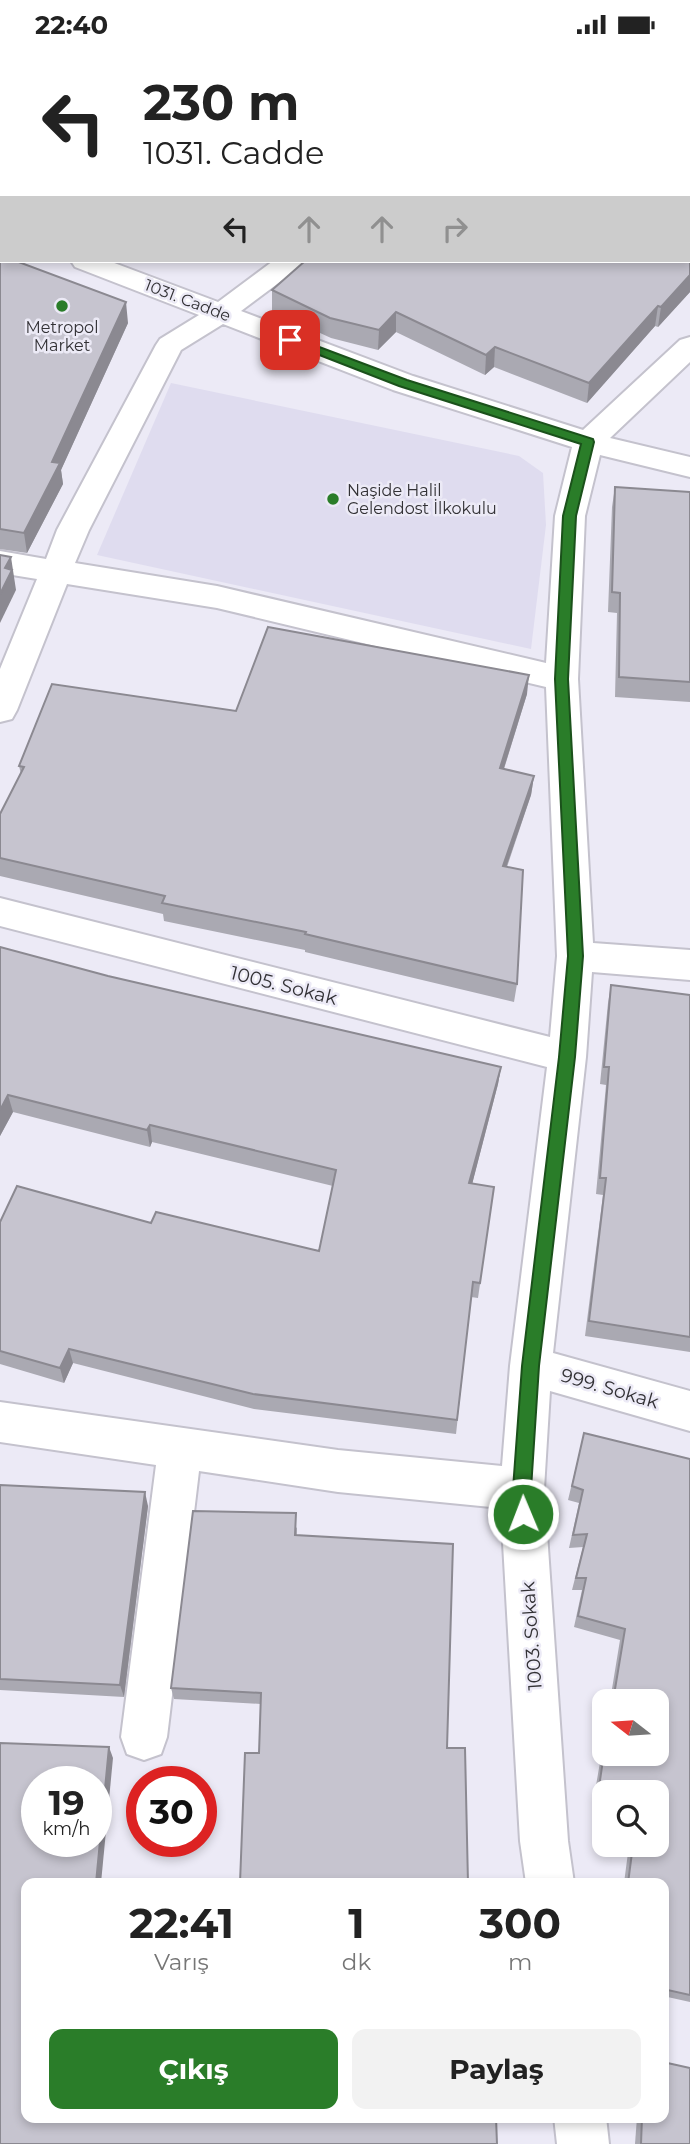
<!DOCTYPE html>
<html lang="tr">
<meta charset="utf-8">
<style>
body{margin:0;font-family:Montserrat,sans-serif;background:#f2f2f2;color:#222;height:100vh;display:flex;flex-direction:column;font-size:26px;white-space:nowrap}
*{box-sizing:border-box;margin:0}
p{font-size:23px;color:#767676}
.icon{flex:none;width:38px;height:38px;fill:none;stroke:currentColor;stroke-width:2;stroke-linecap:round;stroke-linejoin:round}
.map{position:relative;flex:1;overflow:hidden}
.drawer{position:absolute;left:21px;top:1829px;width:648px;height:245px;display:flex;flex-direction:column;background:#fff;border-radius:14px;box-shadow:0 4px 10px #0003}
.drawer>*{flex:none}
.hud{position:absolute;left:0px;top:0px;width:691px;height:214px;box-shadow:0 4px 10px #0003;background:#fff;color:#222;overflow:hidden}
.needle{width:46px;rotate:287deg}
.fabs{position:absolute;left:592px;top:1640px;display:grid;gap:14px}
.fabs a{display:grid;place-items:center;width:77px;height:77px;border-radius:14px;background:#fff;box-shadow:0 4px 10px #0003;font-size:35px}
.speed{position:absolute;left:21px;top:1717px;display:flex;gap:14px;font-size:35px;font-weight:700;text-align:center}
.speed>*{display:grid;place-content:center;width:91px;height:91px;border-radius:50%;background:#fff;box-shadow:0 4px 10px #0003;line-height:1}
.speed small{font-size:18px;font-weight:400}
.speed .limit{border:10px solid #d22;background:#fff;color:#111}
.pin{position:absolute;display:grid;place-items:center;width:60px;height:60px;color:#fff;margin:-30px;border-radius:14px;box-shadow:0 4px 10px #0006}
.me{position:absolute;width:77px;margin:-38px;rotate:359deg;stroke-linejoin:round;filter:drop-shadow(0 0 5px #0008)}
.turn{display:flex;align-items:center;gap:24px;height:147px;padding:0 28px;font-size:32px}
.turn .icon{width:91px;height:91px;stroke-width:2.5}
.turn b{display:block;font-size:49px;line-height:60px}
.lanes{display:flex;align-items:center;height:66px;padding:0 28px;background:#0003;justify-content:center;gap:35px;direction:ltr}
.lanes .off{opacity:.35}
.eta{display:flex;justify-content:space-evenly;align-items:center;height:119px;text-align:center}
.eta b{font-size:42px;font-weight:700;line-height:49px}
.button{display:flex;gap:14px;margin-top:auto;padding:14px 28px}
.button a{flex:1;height:80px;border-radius:14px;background:#2a7d29;color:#fff;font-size:28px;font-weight:700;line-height:80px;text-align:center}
.button a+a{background:#f2f2f2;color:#222}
.status{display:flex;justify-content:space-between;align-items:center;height:49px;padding:0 35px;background:#fff;direction:ltr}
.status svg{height:19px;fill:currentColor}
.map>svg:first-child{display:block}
.built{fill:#dfdcef}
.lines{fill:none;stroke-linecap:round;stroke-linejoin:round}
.minor-casing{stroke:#c4c2cd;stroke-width:4}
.minor{fill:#fff;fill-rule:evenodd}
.wall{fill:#aaa9b2}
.shaded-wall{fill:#8b8991}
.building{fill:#c6c4cf;stroke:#8b8991;stroke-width:2;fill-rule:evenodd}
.route{fill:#2a7d29;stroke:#1b511b;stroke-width:2}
.poi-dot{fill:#2a7d29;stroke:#eceaf6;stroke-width:2.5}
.labels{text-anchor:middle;stroke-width:5;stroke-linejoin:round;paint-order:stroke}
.far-street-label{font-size:16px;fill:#323135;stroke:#eceaf6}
.far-poi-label{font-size:16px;fill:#323135;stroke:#eceaf6}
.street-label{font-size:19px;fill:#323135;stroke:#eceaf6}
</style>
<div class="status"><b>22:40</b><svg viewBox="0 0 49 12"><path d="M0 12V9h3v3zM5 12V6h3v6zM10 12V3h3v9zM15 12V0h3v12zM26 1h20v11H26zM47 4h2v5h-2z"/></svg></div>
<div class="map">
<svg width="690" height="2095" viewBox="0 0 690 2095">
<rect width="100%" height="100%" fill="#eceaf6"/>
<path class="built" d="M171,334L519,407L543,424L546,476L531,600L97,506Z"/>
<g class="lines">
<defs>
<g id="minor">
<path d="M114,0H140L141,2H115Z"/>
<path d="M176,0H201L175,2Z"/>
<path d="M550,0H576L549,2Z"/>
<path d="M2,129V146H0V130Z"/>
<rect x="0" y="171" width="2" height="16"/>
<path d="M71,212H109L218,253L273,212H304L300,218L241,262L413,327L583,381L680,291L690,288V313L610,389L690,408V428L600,406L585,467L578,630L593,894L690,901V931L592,923L586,1008L553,1304L690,1342V1382L550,1342L544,1440L568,1792L574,1834H526L520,1792L501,1459L338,1443L199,1422L167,1688L161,1705L144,1711L127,1705L121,1688L156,1416L0,1393V1353L338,1401L502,1417L510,1317L547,1018L0,877V849L550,988L557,907L546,638L217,559L67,535L17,661L12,670L0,673V620L37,530L0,524V502L46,510L57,481L156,296L160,290L199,266L75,218ZM223,275L393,341L572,398L555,467L546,614L217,537L75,514L89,481L181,301Z"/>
<path d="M554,2068H606L609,2095H557Z"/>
</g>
</defs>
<use href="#minor" class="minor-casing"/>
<use href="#minor" class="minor"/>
</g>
<g class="wall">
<path d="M218,0H353L351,2H223Z"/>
<path d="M690,110V243L658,278L655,277L587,354L494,318L485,326L396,283L378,301L331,289L272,262V241L690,212Z"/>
<path d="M0,203L2,212L128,274L61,421L63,435L27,504L0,500Z"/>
<path d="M615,438L690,443V653L615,648L617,564L608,563L612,458Z"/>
<path d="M527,645L504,720L534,727L531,746L507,818L517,935L514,953L305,903V901L164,872L163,865L0,827V765L21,725L19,717L236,662Z"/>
<path d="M0,898L108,927L501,1018L498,1035L472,1135L494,1138L478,1249L471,1248L456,1385L254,1360L73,1314L64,1334L0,1315V1173L151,1174L319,1202L333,1137L152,1093L150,1098L13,1063L0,1087Z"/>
<path d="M611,936L690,946V1303L585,1287L603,1146L596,1145L606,1036L600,1035L608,954Z"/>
<path d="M584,1384L690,1410V1953L663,1947V1834H624L629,1796H656V1743H604V1757L593,1754L604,1690V1704L656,1652H610L620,1591L574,1578L582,1541H572L583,1498L569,1499L579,1454L568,1451Z"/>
<path d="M0,1436L148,1457L124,1648L0,1641Z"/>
<path d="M297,1478V1486L447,1699L259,1704L261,1655L174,1650L171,1639Z"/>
<path d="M637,2068H663L690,2095H635Z"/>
</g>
<g class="shaded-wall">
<path d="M325,0H353L351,2H322Z"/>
<path d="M2,53V79H0V54Z"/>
<path d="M690,226V243L658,278L661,258Z"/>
<path d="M126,253L128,274L61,421L63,435L27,504L24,484L52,413Z"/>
<path d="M658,257L655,277L587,354L589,334Z"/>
<path d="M396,263V283L378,301L379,281Z"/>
<path d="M495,298L494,318L485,326L486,306Z"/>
<path d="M11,508L16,541L0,574V545L5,519Z"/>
<path d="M529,626L527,645L498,738L500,719Z"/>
<path d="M534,727L531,746L500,836L503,817Z"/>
<path d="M501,1018L498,1035L468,1151L469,1134Z"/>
<path d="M8,1046L13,1063L0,1087V1061Z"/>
<path d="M150,1076L152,1093L150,1098L147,1081Z"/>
<path d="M69,1300L73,1314L64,1334L60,1319Z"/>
<path d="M145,1443L148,1457L124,1648L120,1636Z"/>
<path d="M109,1698L113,1709L101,1834H96Z"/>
</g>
<g class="building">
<path d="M268,0H325L322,2H272Z"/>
<path d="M578,0H690V26V2H575Z"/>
<path d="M0,41L2,42V53L0,54Z"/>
<path d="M690,110V226L661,258L658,257L589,334L495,298L486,306L396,263L379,281L330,269L272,241L305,212H690Z"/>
<path d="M0,203H2V212H16L126,253L52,413L60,414L24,484L0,480Z"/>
<path d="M615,438L690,443V633L619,628L620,544L612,543Z"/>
<path d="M0,506L11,508L5,519L12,521L0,545Z"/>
<path d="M268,578L529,626L500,719L534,727L503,817L523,821L517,935L305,885L306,883L162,854L165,847L0,809V765L24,718L19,717L52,635L236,662Z"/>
<path d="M0,898L108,927L501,1018L469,1134L494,1138L480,1234L473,1233L457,1371L253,1345L69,1300L60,1319L0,1302V1173L17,1137L151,1174L156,1163L319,1202L336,1121L150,1076L147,1081L8,1046L0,1061Z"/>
<path d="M611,936L690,946V1288L589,1272L606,1129H600L609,1018H604Z"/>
<path d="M584,1384L690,1410V1946L663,1940V1834H628L633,1796H656V1743H604V1747L598,1745L604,1704H656V1652H613L625,1580L578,1567L586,1529H576L587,1485L573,1486L583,1441L572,1437Z"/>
<path d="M0,1436L145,1443L120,1636L0,1630Z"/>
<path d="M193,1462L296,1464L295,1486L453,1495L447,1699H465L468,1834H240L245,1704H259L261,1644L171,1639Z"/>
<path d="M0,1694L109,1698L96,1834H26V2068H496L497,2095H0ZM37,1732H96V1792H37Z"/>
<path d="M663,2013L690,2019V2095H641L642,2068H663Z"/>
</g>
<path class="route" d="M290,287L407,331L593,390L594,393L576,467L568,630L583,907L575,1008L539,1317L531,1440L532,1465L530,1471L523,1474L517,1471L513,1440L522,1317L559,1008L568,907L555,630L563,467L581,395L399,337L286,293V288Z"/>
<g class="poi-dot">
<circle cx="62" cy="257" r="7"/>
<circle cx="333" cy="450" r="7"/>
</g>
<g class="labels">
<g class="far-street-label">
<text transform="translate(188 251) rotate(21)" y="6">1031. Cadde</text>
</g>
<g class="far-poi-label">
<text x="62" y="284">Metropol<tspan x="62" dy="18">Market</tspan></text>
<text x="347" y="447" text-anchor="start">Naşide Halil<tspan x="347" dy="18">Gelendost İlkokulu</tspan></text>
</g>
<g class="street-label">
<text transform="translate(284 936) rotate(14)" y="7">1005. Sokak</text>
<text transform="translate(610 1339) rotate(16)" y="7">999. Sokak</text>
<text transform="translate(531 1587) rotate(-94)" y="7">1003. Sokak</text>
</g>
</g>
</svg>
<div class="fabs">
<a><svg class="needle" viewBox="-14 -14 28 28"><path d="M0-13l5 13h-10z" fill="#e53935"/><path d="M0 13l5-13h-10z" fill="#767676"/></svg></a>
<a><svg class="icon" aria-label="search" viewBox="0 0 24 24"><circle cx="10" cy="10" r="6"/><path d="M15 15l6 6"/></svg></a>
</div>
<div class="speed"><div>19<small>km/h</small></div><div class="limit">30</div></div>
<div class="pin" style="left:290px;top:291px;background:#d93025"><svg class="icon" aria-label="arrive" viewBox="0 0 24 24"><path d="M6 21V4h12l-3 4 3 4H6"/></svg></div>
<svg class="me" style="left:523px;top:1465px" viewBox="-20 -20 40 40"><circle r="17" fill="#2a7d29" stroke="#fff" stroke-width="3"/><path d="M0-11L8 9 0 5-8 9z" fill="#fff"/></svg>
<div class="hud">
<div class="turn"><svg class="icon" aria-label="left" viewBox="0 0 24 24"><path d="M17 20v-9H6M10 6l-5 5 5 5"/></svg><div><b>230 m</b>1031. Cadde</div></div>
<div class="lanes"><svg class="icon" aria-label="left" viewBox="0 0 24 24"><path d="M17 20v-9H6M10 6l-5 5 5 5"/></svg><svg class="icon off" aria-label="ahead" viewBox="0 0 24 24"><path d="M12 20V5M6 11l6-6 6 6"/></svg><svg class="icon off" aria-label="ahead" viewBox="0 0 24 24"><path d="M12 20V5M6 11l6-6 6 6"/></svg><svg class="icon off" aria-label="right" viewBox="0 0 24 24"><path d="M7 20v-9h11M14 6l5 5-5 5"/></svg></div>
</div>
<section class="drawer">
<div class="eta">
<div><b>22:41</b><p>Varış</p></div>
<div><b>1</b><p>dk</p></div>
<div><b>300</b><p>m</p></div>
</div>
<div class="button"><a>Çıkış</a><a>Paylaş</a></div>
</section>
</div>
